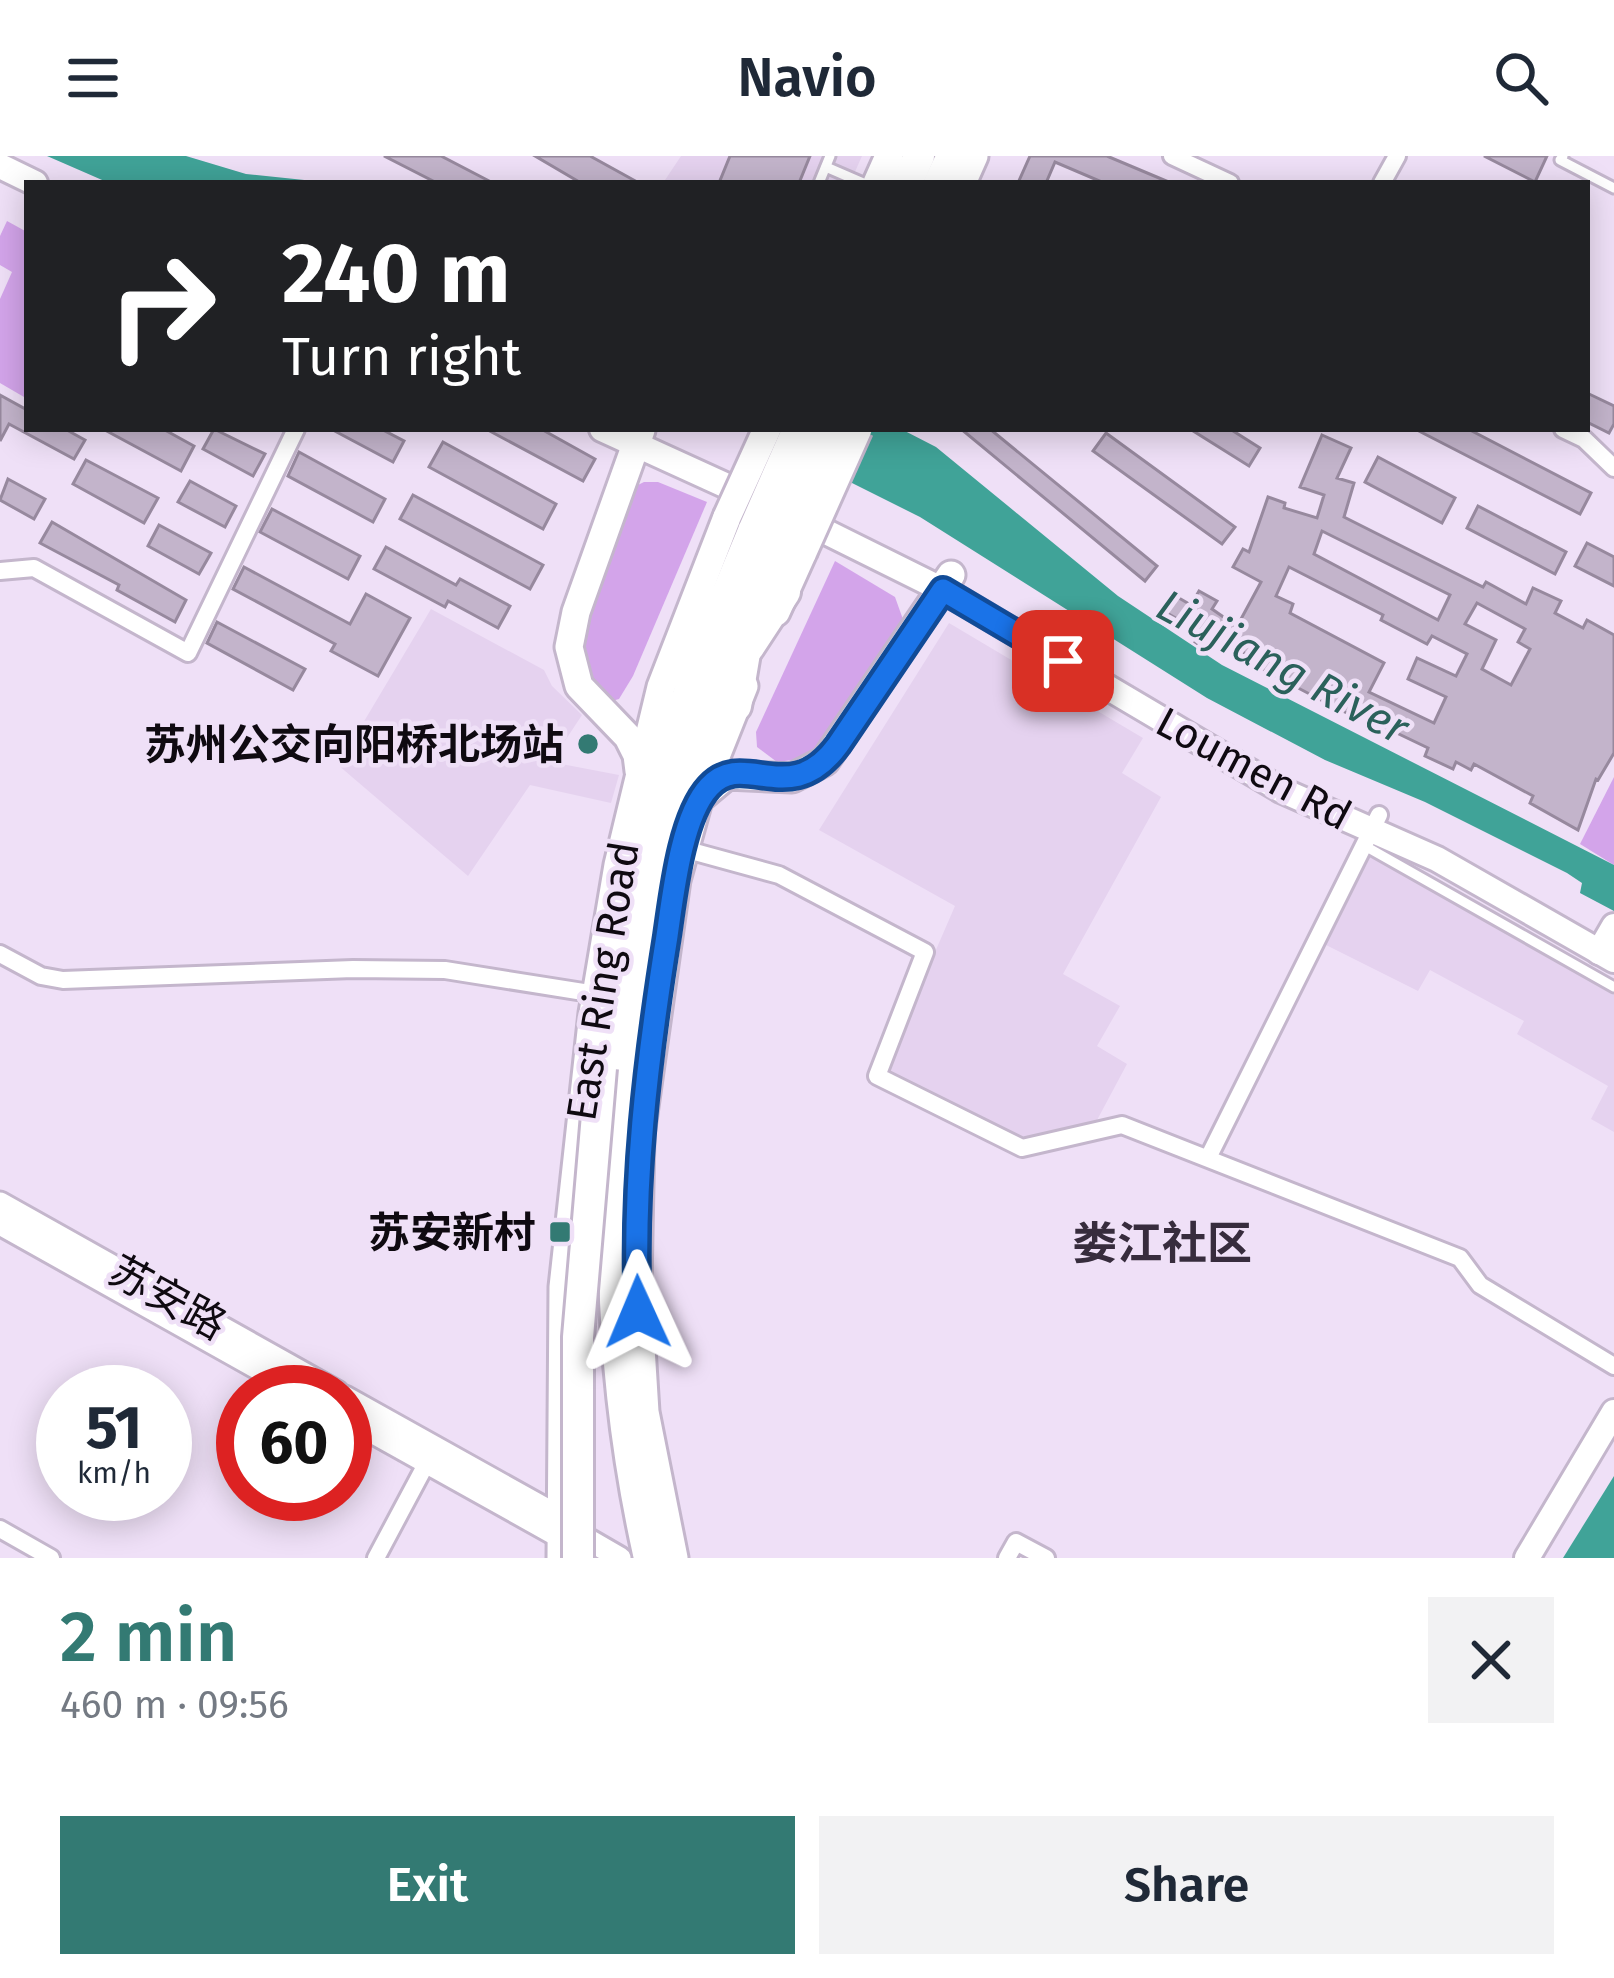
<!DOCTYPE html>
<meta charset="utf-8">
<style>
body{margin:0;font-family:"Fira Sans","Noto Sans SC",sans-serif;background:#f2f2f3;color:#1f2937;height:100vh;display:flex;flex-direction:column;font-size:45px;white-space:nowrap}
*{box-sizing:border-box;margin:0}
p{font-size:39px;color:#747a83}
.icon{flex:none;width:66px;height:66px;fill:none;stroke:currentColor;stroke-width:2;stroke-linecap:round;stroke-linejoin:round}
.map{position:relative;height:1402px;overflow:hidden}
.drawer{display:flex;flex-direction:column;background:#fff;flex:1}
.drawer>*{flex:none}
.top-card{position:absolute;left:24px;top:24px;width:1566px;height:252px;border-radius:0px;box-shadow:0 6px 30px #0003;background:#202124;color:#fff;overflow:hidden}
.speed{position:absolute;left:36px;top:1209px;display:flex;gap:24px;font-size:60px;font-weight:700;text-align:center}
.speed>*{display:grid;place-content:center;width:156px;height:156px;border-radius:50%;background:#fff;box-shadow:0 6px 30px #0003;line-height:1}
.speed small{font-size:30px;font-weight:400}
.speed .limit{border:18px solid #d22;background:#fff;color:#111}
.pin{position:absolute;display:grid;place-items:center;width:102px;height:102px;color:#fff;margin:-51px;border-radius:24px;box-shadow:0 6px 18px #0006}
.me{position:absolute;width:132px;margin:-66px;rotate:359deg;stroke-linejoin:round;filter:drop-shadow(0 0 9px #0008)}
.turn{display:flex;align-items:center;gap:42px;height:252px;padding:0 60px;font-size:54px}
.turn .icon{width:156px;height:156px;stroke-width:2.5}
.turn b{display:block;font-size:84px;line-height:102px}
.round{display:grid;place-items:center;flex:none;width:126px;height:126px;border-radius:0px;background:#f2f2f3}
.summary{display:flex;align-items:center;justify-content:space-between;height:204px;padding:0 60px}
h1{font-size:72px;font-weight:600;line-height:90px;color:#337a73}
.button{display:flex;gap:24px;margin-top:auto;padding:24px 60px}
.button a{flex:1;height:138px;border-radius:0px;background:#337a73;color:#fff;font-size:48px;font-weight:600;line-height:138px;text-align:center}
.button a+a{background:#f2f2f3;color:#1f2937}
header{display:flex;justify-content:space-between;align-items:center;height:156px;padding:0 60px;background:#fff;font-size:54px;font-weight:600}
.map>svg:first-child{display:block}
.built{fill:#e5d2ef}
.green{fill:#d3a4ea}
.water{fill:#40a398}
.building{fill:#c3b4cb;stroke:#97899e;stroke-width:3;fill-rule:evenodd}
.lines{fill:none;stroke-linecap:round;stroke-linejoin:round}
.service-casing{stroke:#c4b6cc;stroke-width:15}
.minor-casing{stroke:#c4b6cc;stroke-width:22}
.tertiary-casing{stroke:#c4b6cc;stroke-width:27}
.secondary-casing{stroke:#c4b6cc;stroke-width:30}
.primary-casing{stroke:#c4b6cc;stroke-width:33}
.trunk-casing{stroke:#c4b6cc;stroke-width:36}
.service{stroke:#fff;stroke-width:9}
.minor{stroke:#fff;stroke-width:16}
.tertiary{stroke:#fff;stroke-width:21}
.secondary{stroke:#fff;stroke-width:24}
.primary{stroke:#fff;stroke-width:27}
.trunk{stroke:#fff;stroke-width:30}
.primary-bridge-casing{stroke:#c4b6cc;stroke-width:33;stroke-linecap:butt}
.trunk-bridge-casing{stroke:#c4b6cc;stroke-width:36;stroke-linecap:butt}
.primary-bridge{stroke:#fff;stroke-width:27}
.trunk-bridge{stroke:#fff;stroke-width:30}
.route-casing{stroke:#114b97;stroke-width:30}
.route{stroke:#1a73e8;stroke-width:21}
.poi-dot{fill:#337a73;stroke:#efe0f7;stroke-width:4.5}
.labels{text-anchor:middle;stroke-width:9;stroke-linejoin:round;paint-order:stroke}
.poi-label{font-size:42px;font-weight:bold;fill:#0f0a11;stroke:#efe0f7;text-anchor:end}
.street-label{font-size:42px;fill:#0f0a11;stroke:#efe0f7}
.water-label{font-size:45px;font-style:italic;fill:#2b615b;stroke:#efe0f7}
.neighbourhood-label{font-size:45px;font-weight:bold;fill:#372c3d;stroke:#efe0f7}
</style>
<header><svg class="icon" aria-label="menu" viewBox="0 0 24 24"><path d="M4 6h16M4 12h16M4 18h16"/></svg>Navio<svg class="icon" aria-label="search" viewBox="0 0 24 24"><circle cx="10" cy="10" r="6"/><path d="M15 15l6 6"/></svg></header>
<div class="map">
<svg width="1614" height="1402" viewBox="0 0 1614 1402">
<rect width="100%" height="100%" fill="#efe0f7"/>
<g class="built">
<path d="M681,0H862L850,27H663Z"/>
<path d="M431,453L544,514L552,530L582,559L551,606L619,619L611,647L530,629L468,720L338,609Z"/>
<path d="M949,467L1143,582L1122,617L1161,641L1063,818L1120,850L1097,890L1127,908L1096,966L1020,985L883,916L955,750L819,674Z"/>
<path d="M1354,691L1614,839V976L1591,963L1608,930L1517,878L1524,865L1430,814L1418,835L1308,780Z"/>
</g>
<g class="green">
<path d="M7,65L27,76L24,241L0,227V143L12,116L0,109V80Z"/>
<path d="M644,326H658L707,346L633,520L619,543L612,545L585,521L575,482L632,332Z"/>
<path d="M835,405L895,441L905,469L825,589L808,602L777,606L757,591L756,576Z"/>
<path d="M1614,621V709L1580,688Z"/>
</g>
<g class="water">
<path d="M47,0H186L246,18L333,27H109Z"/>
<path d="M744,273H901L936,291L1118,440L1222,509L1614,709V755L1580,737L1582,727L1567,717L1425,646L1325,604L1207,542L920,361Z"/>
<path d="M1614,1320V1402H1563Z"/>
</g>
<g class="building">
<path d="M384,0H441L493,27H437Z"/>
<path d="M535,0H590L639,27H581Z"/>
<path d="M730,0H810L799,27H719Z"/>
<path d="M1030,0H1107L1171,27H1104L1055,6L1046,27H1018Z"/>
<path d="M1484,0H1547L1535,26Z"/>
<path d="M1587,237L1614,250V268L1609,277L1587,266Z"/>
<path d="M0,239L27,254V273H65L85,284L74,303L9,268L0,285Z"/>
<path d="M103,273H163L194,290L181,315Z"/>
<path d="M214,273L265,298L253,320L203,293Z"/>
<path d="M331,273H381L404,285L393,306Z"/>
<path d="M486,273H541L595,303L583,325Z"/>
<path d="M961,273H990L1157,410L1145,425Z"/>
<path d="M1190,273H1230L1260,292L1249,310Z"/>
<path d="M1415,273H1468L1591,337L1580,358Z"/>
<path d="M1106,277L1235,371L1222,388L1093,295Z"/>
<path d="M1322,279L1351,292L1337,322L1354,327L1344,361L1483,431L1486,426L1526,448L1533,432L1561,445L1555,457L1583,472L1587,464L1614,479V597L1598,624L1596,623L1578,674L1530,647L1533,640L1474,608L1471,614L1456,606L1453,613L1425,600L1428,592L1357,558L1356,561L1338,553L1245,504L1248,499L1216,481L1206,494L1195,486L1201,477L1162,454L1172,438L1191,449L1199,435L1217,445L1212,453L1235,469L1241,463L1261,426L1233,411L1243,393L1249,396L1268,341L1285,347L1284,352L1317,362L1324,339L1300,331ZM1322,375L1450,439L1438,464L1314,398ZM1289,411L1383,459L1381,464L1427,488L1432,480L1467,498L1456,520L1417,502L1408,523L1446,541L1434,567L1369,536L1384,507L1290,457L1293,448L1276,440ZM1477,447L1525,473L1518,486L1530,493L1511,529L1482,513L1496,484L1465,468Z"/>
<path d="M443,286L556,348L543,373L429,311Z"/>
<path d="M299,296L385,343L373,366L288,320Z"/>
<path d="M1378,301L1455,342L1442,367L1365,326Z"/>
<path d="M86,304L158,342L144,367L73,328Z"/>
<path d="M8,323L45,343L34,363L0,344Z"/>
<path d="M190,325L236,350L225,371L178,346Z"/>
<path d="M413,339L543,409L530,433L400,363Z"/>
<path d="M1478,350L1566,396L1555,418L1467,372Z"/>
<path d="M272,353L360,400L348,423L260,376Z"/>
<path d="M52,366L186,444L175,466L117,434L119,429L40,387Z"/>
<path d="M159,369L211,397L199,418L148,390Z"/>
<path d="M1587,387L1614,401V430L1575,410Z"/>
<path d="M386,391L456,429L460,423L510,450L498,472L448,445L445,451L374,413Z"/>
<path d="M244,411L350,468L366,438L410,462L378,520L331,495L335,488L233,433Z"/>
<path d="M217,466L305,513L293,534L207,487Z"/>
</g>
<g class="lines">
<defs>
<g id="service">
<path d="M1563,0L1560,4L1614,32"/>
<path d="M826,11L863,27"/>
<path d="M819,27L830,0"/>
<path d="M1365,690L1614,831"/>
</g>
<g id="minor">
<path d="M1172,0L1230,27"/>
<path d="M1382,27L1397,0"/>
<path d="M1563,273L1584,283L1614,312"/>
<path d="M0,415L34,412L188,497L296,273"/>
<path d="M684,693L779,719L925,796L877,920L1022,992L1122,969L1460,1102L1480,1129L1614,1210"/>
<path d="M0,798L41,820L63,824L353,813L445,814L596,838"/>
<path d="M1209,1000L1379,659"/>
<path d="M0,1373L51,1402"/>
<path d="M376,1402L432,1297"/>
<path d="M1007,1402L1016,1386L1046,1402"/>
</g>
<g id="tertiary">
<path d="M0,1047L337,1236"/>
<path d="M0,1068L300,1236"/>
<path d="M345,1241L560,1361L582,1380L620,1402"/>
<path d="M345,1261L560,1381H571"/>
</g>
<g id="secondary">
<path d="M0,10L35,27"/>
<path d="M602,273L751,341"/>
<path d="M800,363L943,434L1281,634L1437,703L1614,804"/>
<path d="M1599,796L1614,770"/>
<path d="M1527,1402L1614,1256"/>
</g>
<g id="primary">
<path d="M877,27L889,0"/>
<path d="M962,27L974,0"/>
<path d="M776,456L803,396"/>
<path d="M639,615L637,599L628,581L579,530L569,491L576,456L641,274"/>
<path d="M702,640L727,619L792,622L825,605L951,419"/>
<path d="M561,1402L563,1131L593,857L618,709L661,531L727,361"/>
<path d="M674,1402L645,1256L637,1127L640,979L676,724L697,648L744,530"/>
</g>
<g id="trunk">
<path d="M907,27L919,0"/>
<path d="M939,27L952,0"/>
<path d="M749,491L785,436"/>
<path d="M736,550L745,497"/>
<path d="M601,912C619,785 646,657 689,536C708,480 732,427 754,373"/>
<path d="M649,1402C599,1180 602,939 658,717C687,602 734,494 779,384"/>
</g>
</defs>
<use href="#service" class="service-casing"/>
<use href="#minor" class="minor-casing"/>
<use href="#tertiary" class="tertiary-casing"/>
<use href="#secondary" class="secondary-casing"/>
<use href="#primary" class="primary-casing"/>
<use href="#trunk" class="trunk-casing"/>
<use href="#service" class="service"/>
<use href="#minor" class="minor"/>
<use href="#tertiary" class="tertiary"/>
<use href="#secondary" class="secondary"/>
<use href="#primary" class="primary"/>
<use href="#trunk" class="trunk"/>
<defs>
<g id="primary-bridge">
<path d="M727,361L767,273"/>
<path d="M803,396L858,273"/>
</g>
<g id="trunk-bridge">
<path d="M754,373L798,273"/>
<path d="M779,384L829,273"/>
<path d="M578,1402V1181L601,912"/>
</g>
</defs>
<use href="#primary-bridge" class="primary-bridge-casing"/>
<use href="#trunk-bridge" class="trunk-bridge-casing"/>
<use href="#primary-bridge" class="primary-bridge"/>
<use href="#trunk-bridge" class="trunk-bridge"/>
</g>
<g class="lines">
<defs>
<path id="route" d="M638,1156C632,1029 647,905 667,780C673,740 681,661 709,631C744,592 790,655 838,589L943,434L1063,505"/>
</defs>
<use href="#route" class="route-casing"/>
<use href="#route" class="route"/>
</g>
<g class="poi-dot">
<circle cx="588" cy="588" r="12"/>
<rect x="548" y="1064" width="24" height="24" rx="6"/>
</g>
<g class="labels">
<g class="poi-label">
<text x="564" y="603">苏州公交向阳桥北场站</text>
<text x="536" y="1091">苏安新村</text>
</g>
<g class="street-label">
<text transform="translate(1254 612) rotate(28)" y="15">Loumen Rd</text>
<text transform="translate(602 825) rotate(-81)" y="15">East Ring Road</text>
<text transform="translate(168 1141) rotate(29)" y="15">苏安路</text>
</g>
<g class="water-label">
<text transform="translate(1283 510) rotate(28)" y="16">Liujiang River</text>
</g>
<g class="neighbourhood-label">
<text x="1162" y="1103">娄江社区</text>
</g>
</g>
</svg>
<div class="speed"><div>51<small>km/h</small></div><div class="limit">60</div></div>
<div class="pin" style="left:1063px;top:505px;background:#d93025"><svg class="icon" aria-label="arrive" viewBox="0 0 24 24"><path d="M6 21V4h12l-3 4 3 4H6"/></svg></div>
<svg class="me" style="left:638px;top:1156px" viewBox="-20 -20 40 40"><path d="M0-17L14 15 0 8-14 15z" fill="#1a73e8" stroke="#fff" stroke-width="4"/></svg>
<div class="top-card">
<div class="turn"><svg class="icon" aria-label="right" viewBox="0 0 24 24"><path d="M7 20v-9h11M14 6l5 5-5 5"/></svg><div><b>240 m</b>Turn right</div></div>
</div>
</div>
<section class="drawer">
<div class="summary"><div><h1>2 min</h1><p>460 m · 09:56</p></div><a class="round"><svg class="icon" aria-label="close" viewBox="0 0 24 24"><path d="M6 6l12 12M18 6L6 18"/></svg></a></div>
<div class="button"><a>Exit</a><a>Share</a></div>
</section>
